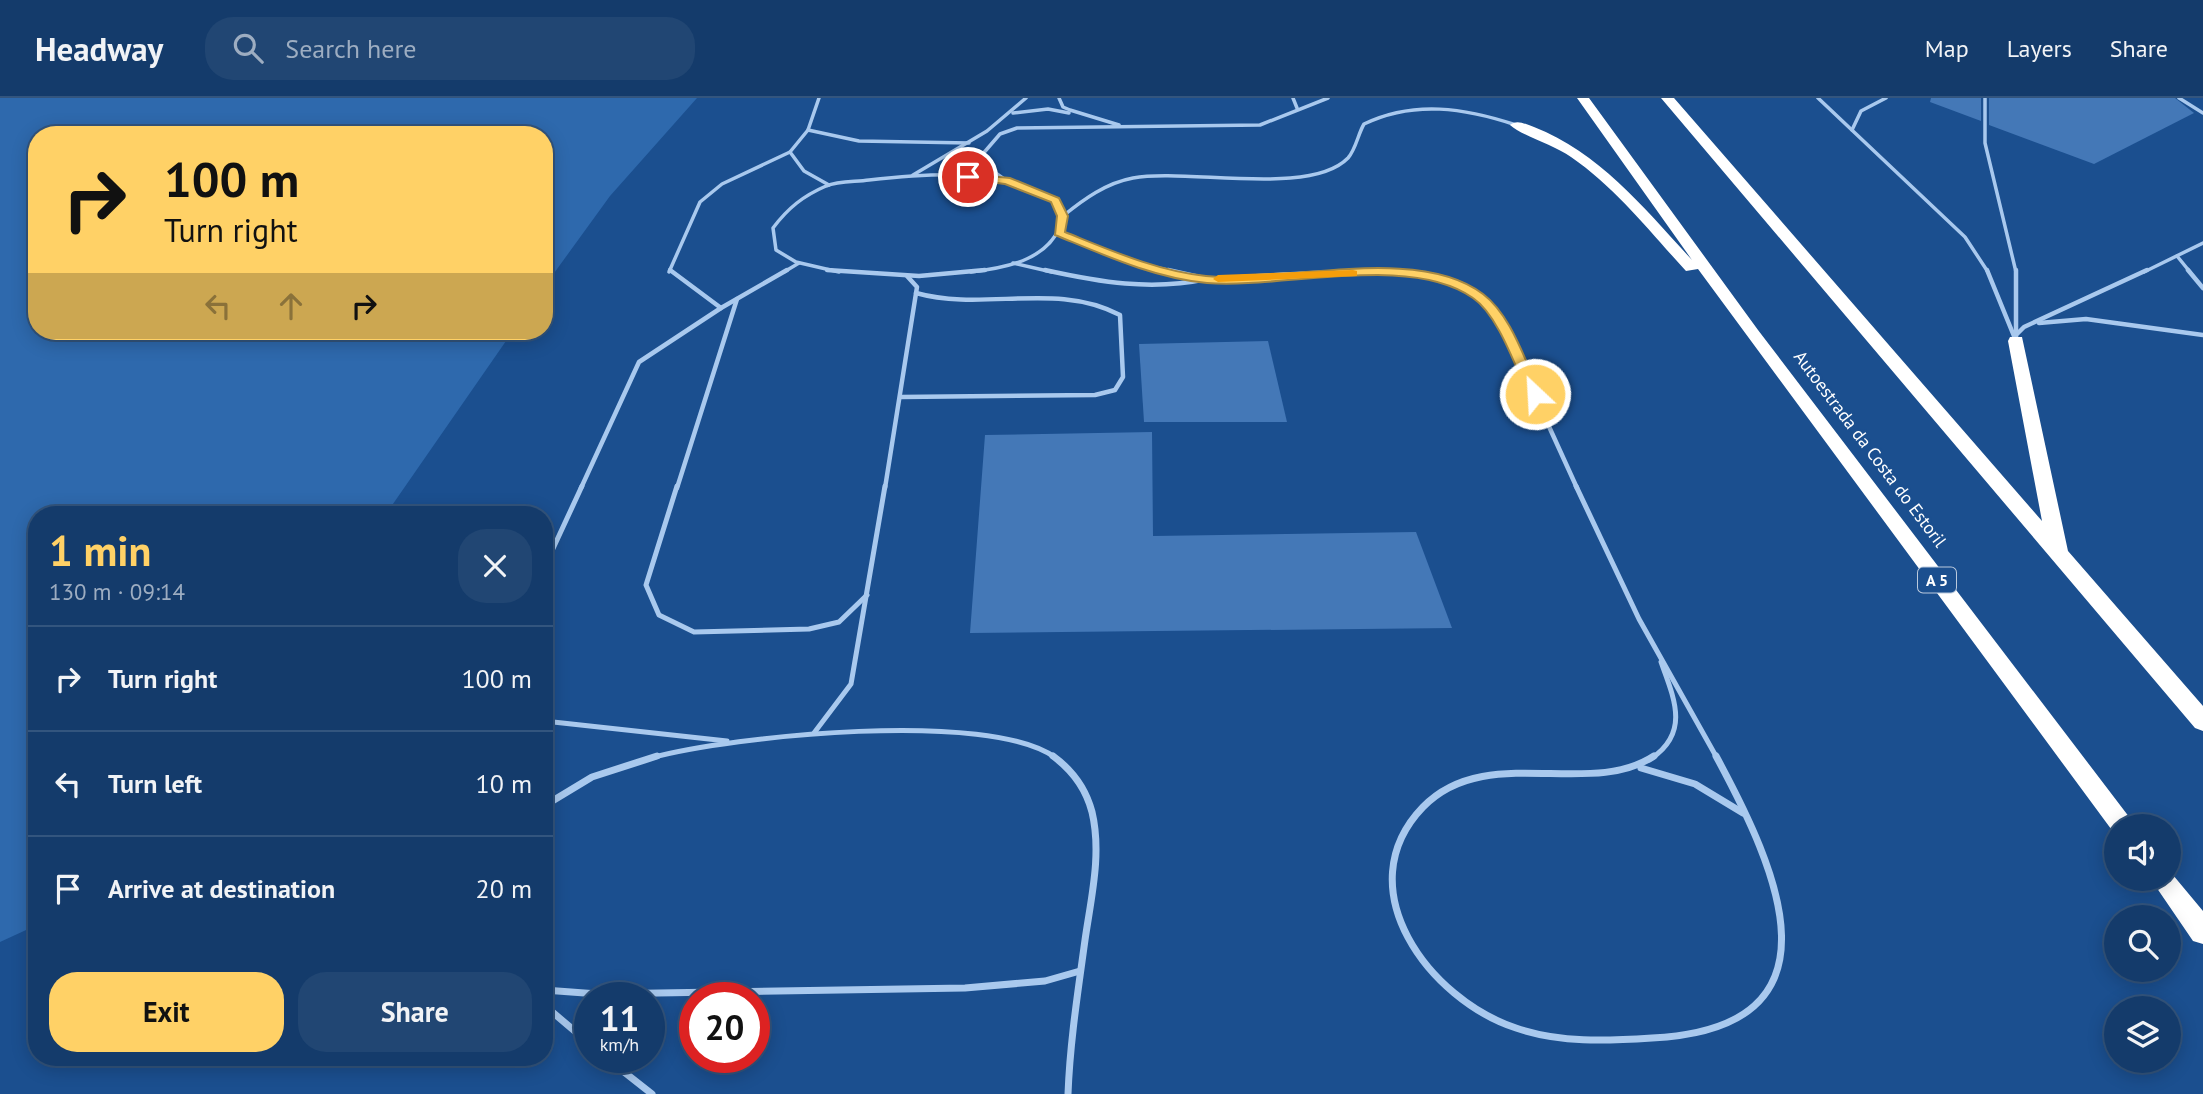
<!DOCTYPE html>
<meta charset="utf-8">
<style>
body{margin:0;font-family:"PT Sans",sans-serif;background:#214673;color:#f1f3f6;height:100vh;display:flex;flex-direction:column;font-size:26px;white-space:nowrap}
*{box-sizing:border-box;margin:0}
p{font-size:23px;color:#9dadc1}
.icon{flex:none;width:38px;height:38px;fill:none;stroke:currentColor;stroke-width:2;stroke-linecap:round;stroke-linejoin:round}
.map{position:relative;flex:1;overflow:hidden}
.sheet{position:absolute;left:28px;top:408px;width:525px;height:560px;display:flex;flex-direction:column;background:#143b6b;border-radius:28px;box-shadow:0 4px 18px #0003,0 0 0 2px #33557e}
.sheet>*{flex:none}
.hud{position:absolute;left:28px;top:28px;width:525px;height:214px;border-radius:28px;box-shadow:0 4px 18px #0003,0 0 0 2px #33557e;background:#ffd166;color:#111;overflow:hidden}
.controls{position:absolute;left:2104px;top:716px;display:grid;gap:14px}
.controls a{display:grid;place-items:center;width:77px;height:77px;border-radius:50%;background:#143b6b;box-shadow:0 4px 18px #0003,0 0 0 2px #33557e;font-size:35px}
.speed{position:absolute;left:574px;top:884px;display:flex;gap:14px;font-size:35px;font-weight:700;text-align:center}
.speed>*{display:grid;place-content:center;width:91px;height:91px;border-radius:50%;background:#143b6b;box-shadow:0 4px 18px #0003,0 0 0 2px #33557e;line-height:1}
.speed small{font-size:18px;font-weight:400}
.speed .limit{border:10px solid #d22;background:#fff;color:#111}
.pin{position:absolute;display:grid;place-items:center;width:60px;height:60px;color:#fff;margin:-30px;border:4px solid #fff;border-radius:50%;box-shadow:0 2px 7px #0007}
.me{position:absolute;width:77px;margin:-38px;rotate:335deg;stroke-linejoin:round;filter:drop-shadow(0 0 5px #0008)}
.turn{display:flex;align-items:center;gap:24px;height:147px;padding:0 21px;font-size:32px}
.turn .icon{width:91px;height:91px;stroke-width:2.5}
.turn b{display:block;font-size:49px;line-height:60px}
.lanes{display:flex;align-items:center;height:66px;padding:0 21px;background:#0003;justify-content:center;gap:35px;direction:ltr}
.lanes .off{opacity:.35}
.round{display:grid;place-items:center;flex:none;width:74px;height:74px;border-radius:28px;background:#214673}
.head{display:flex;align-items:center;justify-content:space-between;height:119px;padding:0 21px}
h1{font-size:42px;font-weight:800;line-height:52px;color:#ffd166}
.cta{display:flex;gap:14px;margin-top:auto;padding:14px 21px}
.cta a{flex:1;height:80px;border-radius:28px;background:#ffd166;color:#111;font-size:28px;font-weight:800;line-height:80px;text-align:center}
.cta a+a{background:#214673;color:#f1f3f6}
ul{padding:0;list-style:none}
li{display:flex;align-items:center;gap:21px;height:105px;padding:0 21px;border-top:2px solid #33557e}
li div{flex:1}
li b{display:block;font-size:26px}
li em{font-style:normal}
header{display:flex;align-items:center;gap:42px;box-sizing:border-box;height:98px;padding:0 35px;background:#143b6b;border-bottom:2px solid #33557e}
header strong{font-size:33px}
nav{display:flex;gap:38px;margin-inline-start:auto;font-size:24px}
.search{width:490px;height:63px;background:#214673;display:flex;align-items:center;gap:18px;box-sizing:border-box;padding:0 24px;border-radius:28px;color:#9dadc1;font-size:26px}
.map>svg:first-child{display:block}
.green{fill:#2e69ad}
.building{fill:#4478b7}
.lines{fill:none;stroke-linecap:round;stroke-linejoin:round}
.lane-far3{stroke:#a9c9ee;stroke-width:3.5}
.lane-far2{stroke:#a9c9ee;stroke-width:4.5}
.lane-far1{stroke:#a9c9ee;stroke-width:5}
.lane{stroke:#a9c9ee;stroke-width:7}
.highway{fill:#fff;fill-rule:evenodd}
.route{fill:#ffd166;stroke:#a68842;stroke-width:2}
.slow{fill:#f59e0b}
.labels{text-anchor:middle;stroke-width:5;stroke-linejoin:round;paint-order:stroke}
.shield{fill:#1b4f8f;stroke:#bbcadd;stroke-width:2}
.shield-label{font-size:16px;font-weight:bold;fill:#fff}
.street-label{font-size:18px;fill:#fff;stroke:#1b4f8f}
</style>
<header>
<strong>Headway</strong>
<div class="search"><svg class="icon" aria-label="search" viewBox="0 0 24 24"><circle cx="10" cy="10" r="6"/><path d="M15 15l6 6"/></svg>Search here</div>
<nav><a>Map</a><a>Layers</a><a>Share</a></nav>
</header>
<div class="map">
<svg width="2203" height="996" viewBox="0 0 2203 996">
<rect width="100%" height="100%" fill="#1b4f8f"/>
<path class="green" d="M0,0H697L610,98L544,189V37H37V233H513L386,416H37V827L0,844Z"/>
<g class="building">
<path d="M1931,0H1981V23L1930,4Z"/>
<path d="M1989,0H2175L2194,15L2094,66L1989,27Z"/>
<path d="M1268,243L1287,324H1144L1139,246Z"/>
<path d="M1152,334L1153,438L1416,434L1452,530L970,535L985,337Z"/>
</g>
<g class="lines">
<g class="lane-far3">
<path d="M819,0L808,32L790,54L804,73L829,87"/>
<path d="M1059,0L1063,9L1070,12L1119,27"/>
<path d="M1293,0L1297,10"/>
<path d="M1818,0L1965,139L1988,174"/>
<path d="M1985,0V45L2016,174"/>
<path d="M2179,0L2203,15"/>
<path d="M1013,15L1048,11L1069,15"/>
<path d="M808,32L859,43L969,45"/>
<path d="M1852,32L1861,13L1886,0"/>
<path d="M913,77L987,33L1026,0"/>
<path d="M1004,81L986,68L981,58L1000,36L1017,30L1260,27L1328,0"/>
<path d="M1063,118C1084,101 1106,85 1133,80C1187,70 1310,99 1348,60C1356,51 1358,36 1364,26C1414,2 1465,10 1516,27"/>
<path d="M1059,135L1119,161L1176,174"/>
<path d="M2177,158L2190,174"/>
<path d="M1013,165L1052,174"/>
<path d="M669,174L700,104L722,86L790,54"/>
<path d="M784,174L799,165"/>
<path d="M839,174L796,164L776,152L773,130C788,110 803,98 826,88C839,83 855,84 869,82C923,76 1017,67 1059,108L1060,129C1045,163 1005,170 971,174"/>
<path d="M2144,174L2203,145"/>
</g>
<g class="lane-far2">
<path d="M670,172L721,210"/>
<path d="M827,172L919,178L985,172"/>
<path d="M1045,172C1099,184 1151,193 1207,181C1272,179 1408,162 1463,190C1478,197 1489,209 1500,221L1577,390"/>
<path d="M1168,172L1204,180"/>
<path d="M1987,172L2016,243"/>
<path d="M2016,172V240"/>
<path d="M2188,172L2203,190"/>
<path d="M2039,225L2086,221L2203,237"/>
<path d="M2017,236L2024,229L2147,172"/>
<path d="M901,299L1095,297L1115,292L1123,279L1120,217C1056,183 984,214 916,195"/>
<path d="M581,390L639,264L721,210L787,172"/>
<path d="M677,390L737,201"/>
<path d="M885,390L917,189L907,178"/>
</g>
<g class="lane-far1">
<path d="M677,388L646,487L659,517L694,534L809,531L839,524L867,497"/>
<path d="M1576,388L1639,521L1717,660"/>
<path d="M544,470L582,388"/>
<path d="M544,623L727,643"/>
<path d="M814,635L851,586L885,388"/>
<path d="M651,660C731,638 990,611 1056,660"/>
<path d="M1652,660C1690,634 1674,600 1661,564"/>
</g>
<g class="lane">
<path d="M1053,658C1072,672 1086,691 1092,714C1102,756 1091,800 1085,842C1078,893 1070,944 1068,996"/>
<path d="M1654,658C1589,701 1486,644 1423,709C1345,790 1430,902 1516,930C1560,945 1606,943 1652,940C1851,930 1777,771 1716,658"/>
<path d="M1641,670L1695,686L1743,715"/>
<path d="M544,708L592,679L657,658"/>
<path d="M544,892L598,896L965,890L1045,883L1080,873"/>
<path d="M544,907L590,946"/>
<path d="M605,959L652,996"/>
</g>
<g class="highway">
<path d="M1577,0H1589L1758,232L2136,728H2116L2114,735L1698,171L1686,173C1650,134 1616,90 1571,59C1554,47 1522,38 1510,27C1517,21 1525,26 1534,29C1600,55 1645,111 1692,162Z"/>
<path d="M1661,0H1674L2042,423L2008,243L2010,239H2022L2068,453L2203,608V633L2195,630Z"/>
<path d="M2168,771L2203,813V846L2193,843L2150,780H2168Z"/>
</g>
</g>
<path class="route" d="M968,76L1010,80L1059,100L1068,118L1065,134C1110,152 1157,173 1206,178C1284,185 1418,146 1483,196C1512,218 1525,264 1541,296L1535,300L1528,296C1515,268 1498,217 1473,200C1410,155 1282,191 1207,185C1154,180 1104,157 1055,137L1057,118L1051,104L1005,86L965,81V77Z"/>
<path class="slow" d="M1353,172L1357,173V178L1218,184L1213,181L1218,177Z"/>
<g class="labels">
<rect class="shield" x="1918" y="469.5" width="38" height="25" rx="5"/>
<g class="shield-label">
<text x="1937" y="488">A 5</text>
</g>
<g class="street-label">
<text transform="translate(1870 351) rotate(53)" y="6">Autoestrada da Costa do Estoril</text>
</g>
</g>
</svg>
<div class="controls">
<a><svg class="icon" aria-label="sound" viewBox="0 0 24 24"><path d="M4 9h4l5-4v14l-5-4H4zM17 9q2 3 0 6"/></svg></a>
<a><svg class="icon" aria-label="search" viewBox="0 0 24 24"><circle cx="10" cy="10" r="6"/><path d="M15 15l6 6"/></svg></a>
<a><svg class="icon" aria-label="layers" viewBox="0 0 24 24"><path d="M12 4l9 5-9 5-9-5zM3 14l9 5 9-5"/></svg></a>
</div>
<div class="speed"><div>11<small>km/h</small></div><div class="limit">20</div></div>
<div class="pin" style="left:968px;top:79px;background:#d93025"><svg class="icon" aria-label="arrive" viewBox="0 0 24 24"><path d="M6 21V4h12l-3 4 3 4H6"/></svg></div>
<svg class="me" style="left:1535px;top:296px" viewBox="-20 -20 40 40"><circle r="17" fill="#ffd166" stroke="#fff" stroke-width="3"/><path d="M0-11L8 9 0 5-8 9z" fill="#fff"/></svg>
<div class="hud">
<div class="turn"><svg class="icon" aria-label="right" viewBox="0 0 24 24"><path d="M7 20v-9h11M14 6l5 5-5 5"/></svg><div><b>100 m</b>Turn right</div></div>
<div class="lanes"><svg class="icon off" aria-label="left" viewBox="0 0 24 24"><path d="M17 20v-9H6M10 6l-5 5 5 5"/></svg><svg class="icon off" aria-label="ahead" viewBox="0 0 24 24"><path d="M12 20V5M6 11l6-6 6 6"/></svg><svg class="icon" aria-label="right" viewBox="0 0 24 24"><path d="M7 20v-9h11M14 6l5 5-5 5"/></svg></div>
</div>
<section class="sheet">
<div class="head"><div><h1>1 min</h1><p>130 m · 09:14</p></div><a class="round"><svg class="icon" aria-label="close" viewBox="0 0 24 24"><path d="M6 6l12 12M18 6L6 18"/></svg></a></div>
<ul>
<li><svg class="icon" aria-label="right" viewBox="0 0 24 24"><path d="M7 20v-9h11M14 6l5 5-5 5"/></svg><div><b>Turn right</b></div><em>100 m</em></li>
<li><svg class="icon" aria-label="left" viewBox="0 0 24 24"><path d="M17 20v-9H6M10 6l-5 5 5 5"/></svg><div><b>Turn left</b></div><em>10 m</em></li>
<li><svg class="icon" aria-label="arrive" viewBox="0 0 24 24"><path d="M6 21V4h12l-3 4 3 4H6"/></svg><div><b>Arrive at destination</b></div><em>20 m</em></li>
</ul>
<div class="cta"><a>Exit</a><a>Share</a></div>
</section>
</div>
